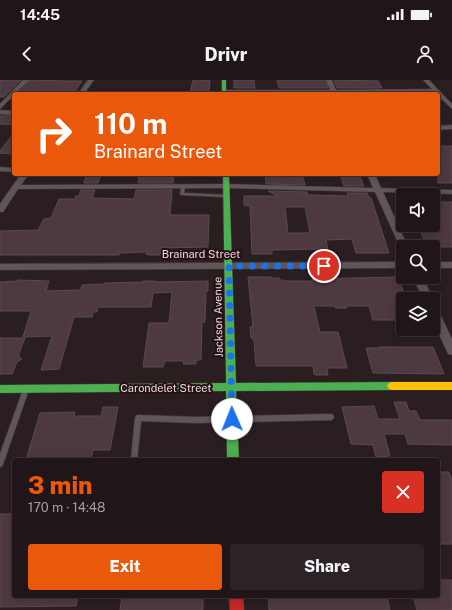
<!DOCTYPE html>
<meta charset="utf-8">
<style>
body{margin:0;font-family:"Public Sans",sans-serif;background:#2d2326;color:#f1f3f6;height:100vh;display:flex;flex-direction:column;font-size:15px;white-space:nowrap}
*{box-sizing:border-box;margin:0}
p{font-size:13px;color:#a29fa2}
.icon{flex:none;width:22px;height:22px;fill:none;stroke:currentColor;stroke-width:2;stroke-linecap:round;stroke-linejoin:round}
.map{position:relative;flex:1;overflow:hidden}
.panel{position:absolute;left:12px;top:378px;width:428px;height:140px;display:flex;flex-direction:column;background:#201619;border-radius:4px;box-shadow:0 2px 10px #0003,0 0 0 1px #3d3538}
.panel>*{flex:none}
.banner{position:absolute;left:12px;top:12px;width:428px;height:84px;border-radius:4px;box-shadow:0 2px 10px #0003,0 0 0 1px #3d3538;background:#ea580c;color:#fff;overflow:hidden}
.buttons{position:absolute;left:396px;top:108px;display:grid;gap:8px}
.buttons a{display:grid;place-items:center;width:44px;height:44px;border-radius:4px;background:#201619;box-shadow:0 2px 10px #0003,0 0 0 1px #3d3538;font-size:20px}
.pin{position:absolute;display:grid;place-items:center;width:34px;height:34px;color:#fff;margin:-17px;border:2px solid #fff;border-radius:50%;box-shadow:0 1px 4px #0007}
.me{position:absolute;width:44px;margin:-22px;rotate:359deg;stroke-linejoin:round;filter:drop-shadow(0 0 3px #0008)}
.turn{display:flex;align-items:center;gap:14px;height:84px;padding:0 16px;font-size:18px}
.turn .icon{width:52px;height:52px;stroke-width:2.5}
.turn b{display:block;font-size:28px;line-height:34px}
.round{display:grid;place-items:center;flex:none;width:42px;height:42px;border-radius:4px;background:#2d2326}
.overview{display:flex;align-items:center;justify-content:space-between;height:68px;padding:0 16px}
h1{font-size:24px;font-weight:800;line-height:30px;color:#ea580c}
.action{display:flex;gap:8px;margin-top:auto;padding:8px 16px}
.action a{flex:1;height:46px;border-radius:4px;background:#ea580c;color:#fff;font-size:16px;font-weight:800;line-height:46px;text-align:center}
.action a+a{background:#2d2326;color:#f1f3f6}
.status{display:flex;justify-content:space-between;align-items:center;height:28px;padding:0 20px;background:#201619;direction:ltr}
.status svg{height:11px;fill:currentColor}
header{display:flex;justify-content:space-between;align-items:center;height:52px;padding:0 16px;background:#201619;font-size:18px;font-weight:800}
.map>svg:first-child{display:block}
.building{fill:#4f3940;stroke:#574c4f;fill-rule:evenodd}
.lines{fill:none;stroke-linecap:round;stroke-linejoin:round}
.lane-casing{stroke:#453b3d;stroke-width:1.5}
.street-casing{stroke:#453b3d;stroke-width:1}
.fast-casing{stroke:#453b3d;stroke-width:1}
.slow-casing{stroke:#453b3d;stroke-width:1}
.jam-casing{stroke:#453b3d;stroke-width:1}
.lane{fill:#605658;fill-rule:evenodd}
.street{fill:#605658;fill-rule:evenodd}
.fast{fill:#4caf50;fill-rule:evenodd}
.slow{fill:#ffc107;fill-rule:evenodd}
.jam{fill:#c62828;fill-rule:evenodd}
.route{stroke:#1a73e8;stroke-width:7;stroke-dasharray:0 12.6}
.labels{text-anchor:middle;stroke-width:4;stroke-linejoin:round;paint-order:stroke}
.street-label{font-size:11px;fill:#ebdbdf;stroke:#251016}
</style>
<div class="status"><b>14:45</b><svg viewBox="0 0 49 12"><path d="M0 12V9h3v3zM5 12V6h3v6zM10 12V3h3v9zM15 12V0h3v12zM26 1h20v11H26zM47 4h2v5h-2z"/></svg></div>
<header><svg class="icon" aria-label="back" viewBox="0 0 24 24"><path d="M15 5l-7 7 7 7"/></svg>Drivr<svg class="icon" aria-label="person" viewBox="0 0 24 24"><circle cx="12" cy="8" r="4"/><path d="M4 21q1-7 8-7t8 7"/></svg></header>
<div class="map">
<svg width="452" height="530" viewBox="0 0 452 530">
<rect width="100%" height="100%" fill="#2a1e21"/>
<g class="building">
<path d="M0,0H21L4,17H0Z"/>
<path d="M30,0L65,1H82L73,14H17Z"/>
<path d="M193,0H210L209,12L190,13Z"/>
<path d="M234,0H254L255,8H234Z"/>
<path d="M277,0H325L328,8H279Z"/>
<path d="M334,0L378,1L382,8H337Z"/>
<path d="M0,36H14V45L0,44Z"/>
<path d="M14,53V69L11,74L0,73V71Z"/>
<rect x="438" y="66" width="14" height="37"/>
<path d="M87,94H101L98,103H84Z"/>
<path d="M139,94H174L173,103H138Z"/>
<path d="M265,94H302L305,105L266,104Z"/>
<path d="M340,94H359L364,106H344Z"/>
<path d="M81,110H95L92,118L134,119L136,110H172L170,135H209L208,167L161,168L160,175H149L146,174L147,172L119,173V175H0V151L38,150L44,139L51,138L59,119H75L76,116H79Z"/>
<path d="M268,111L307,112L308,115L348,116L347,113H367L369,118H371L389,173H356L352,159L326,160L328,171H317V169L276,170H272V174H252L250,126L244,125V116H278ZM285,127H305L310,153H288Z"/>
<path d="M433,122H452V167H440L438,165H427L419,149H433Z"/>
<path d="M248,197H271L272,198H279V200H283V201H313L312,199L398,197L406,219H403V240H373L369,226H346L347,228H335V226H314L320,252H338L347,288H327L328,295H317L314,294L313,286H256L254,260L251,258L250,247H253Z"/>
<path d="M18,200L49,201L46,211L80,210L82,205L104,204L105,203L143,202V201H155L154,202L208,201V211H206L205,242H202L201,280H196V284H183L184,281H165L163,287H143L149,243H169L172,212L153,213L151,227H98L97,232H93L92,237H74L59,289L41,290L52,256L23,257L31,231H0V202L17,201Z"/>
<path d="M0,258H25L18,276L22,279L17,282L12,294H0Z"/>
<path d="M379,267H433L444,294L373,293L366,268H379Z"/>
<path d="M394,322H406L409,331H416L420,340H452V365L408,364L405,354H384L390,376L376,377L373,365L351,364L342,327L374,326L378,339H400Z"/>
<path d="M103,327H118L110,370H93L91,380H26L40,333L75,332L74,336H101Z"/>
<path d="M438,392H449L452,401V464H438Z"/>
<path d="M0,434H14V516H78L76,526L0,527Z"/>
<path d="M438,500H452V530H417L413,516H438Z"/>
<path d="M122,516H203V530H120Z"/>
<path d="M268,516H387L390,530H269Z"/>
</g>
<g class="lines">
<defs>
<g id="lane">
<path d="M182,105L185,106L184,113L227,115L229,116L227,117L182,115L180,114Z"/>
<path d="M24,307H28L29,309L3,384L2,386L0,387V374Z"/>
<path d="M331,334L333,335L334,337L333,339L331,340L196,343L141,341L137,380H131L135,338L136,336L138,335L196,337Z"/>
</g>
<g id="street">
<path d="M23,0H29L0,29V24Z"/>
<path d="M88,0H94L84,14H78Z"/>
<path d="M326,0H332L336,10L432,9L423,0H429L452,24V29L435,13L224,14L221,12L224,10H330Z"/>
<path d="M0,30L14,31V35L0,34Z"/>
<path d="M452,45V49L438,50V46Z"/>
<path d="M0,87L14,88V92L0,91Z"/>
<path d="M21,94H29L21,105L227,104L373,108L367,94H375L381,108L452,110V114L383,112L408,167H403V170L400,167L375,112L227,108L18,109L3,132H0V124Z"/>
<path d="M403,182V188L0,190V184Z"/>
<rect x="433" y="182" width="19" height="6"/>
<path d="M413,197H423L433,219H423Z"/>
<path d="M433,226L437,227L438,230L452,259V275L448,274L433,241Z"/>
</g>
<g id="fast">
<rect x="222" y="0" width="4" height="14"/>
<path d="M223,94H229L236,303L392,302L395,303L397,306L395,309L392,310L236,311L239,380H227L226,311L0,313V305L226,303Z"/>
</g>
<path id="slow" d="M392,302H452V310H392L389,309L387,306L389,303Z"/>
<path id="jam" d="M229,516H243L244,530H230Z"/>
</defs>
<use href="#lane" class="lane-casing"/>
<use href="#street" class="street-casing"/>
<use href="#fast" class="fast-casing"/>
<use href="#slow" class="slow-casing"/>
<use href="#jam" class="jam-casing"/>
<use href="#lane" class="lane"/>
<use href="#street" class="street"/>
<use href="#fast" class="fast"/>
<use href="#slow" class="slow"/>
<use href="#jam" class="jam"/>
</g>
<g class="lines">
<path class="route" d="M232,339L229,186H324"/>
</g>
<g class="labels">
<g class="street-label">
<text x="201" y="178">Brainard Street</text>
<text transform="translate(218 237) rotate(-91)" y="4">Jackson Avenue</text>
<text x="166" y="312">Carondelet Street</text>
</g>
</g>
</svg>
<div class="buttons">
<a><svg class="icon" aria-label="sound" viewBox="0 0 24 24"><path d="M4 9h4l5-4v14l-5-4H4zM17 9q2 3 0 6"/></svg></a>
<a><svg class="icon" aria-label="search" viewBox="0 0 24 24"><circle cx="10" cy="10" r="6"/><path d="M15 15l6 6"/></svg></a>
<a><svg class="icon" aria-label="layers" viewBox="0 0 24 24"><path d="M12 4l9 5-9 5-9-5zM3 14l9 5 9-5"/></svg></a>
</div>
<div class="pin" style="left:324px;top:186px;background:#d93025"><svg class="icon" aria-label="arrive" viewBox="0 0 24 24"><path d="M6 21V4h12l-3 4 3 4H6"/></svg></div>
<svg class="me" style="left:232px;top:339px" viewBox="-20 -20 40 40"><circle r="19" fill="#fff"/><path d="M0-13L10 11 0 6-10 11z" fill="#1a73e8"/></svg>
<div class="banner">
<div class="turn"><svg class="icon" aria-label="right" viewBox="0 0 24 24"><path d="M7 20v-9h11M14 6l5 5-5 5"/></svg><div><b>110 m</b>Brainard Street</div></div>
</div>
<section class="panel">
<div class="overview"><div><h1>3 min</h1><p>170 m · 14:48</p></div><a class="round" style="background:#d93025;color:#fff"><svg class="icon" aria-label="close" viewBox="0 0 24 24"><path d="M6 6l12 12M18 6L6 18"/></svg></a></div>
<div class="action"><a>Exit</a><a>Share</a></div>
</section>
</div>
